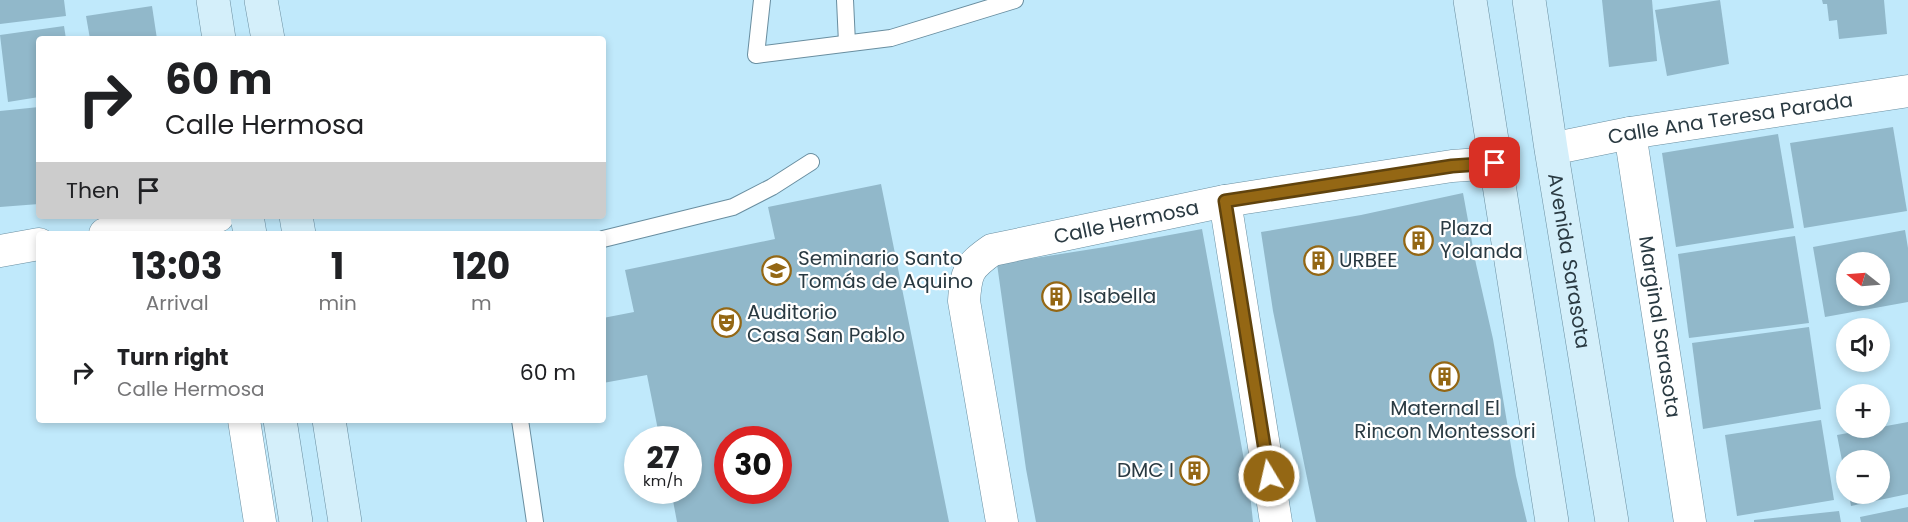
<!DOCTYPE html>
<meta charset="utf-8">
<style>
body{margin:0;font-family:Poppins,sans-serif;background:#f6f6f6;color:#202124;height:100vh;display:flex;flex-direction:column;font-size:22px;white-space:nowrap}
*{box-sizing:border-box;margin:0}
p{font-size:20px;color:#757577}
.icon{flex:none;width:33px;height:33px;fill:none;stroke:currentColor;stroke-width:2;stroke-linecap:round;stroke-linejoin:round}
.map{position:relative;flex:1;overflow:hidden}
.details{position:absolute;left:36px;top:231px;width:570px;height:192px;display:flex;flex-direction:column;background:#fff;border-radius:6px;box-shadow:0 3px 9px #0003}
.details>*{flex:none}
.guide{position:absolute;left:36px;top:36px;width:570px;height:183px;border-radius:6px;box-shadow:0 3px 9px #0003;background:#fff;color:#202124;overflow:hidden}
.needle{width:39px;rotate:287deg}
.controls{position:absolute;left:1836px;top:252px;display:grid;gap:12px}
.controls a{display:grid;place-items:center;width:54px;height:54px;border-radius:50%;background:#fff;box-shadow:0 3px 9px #0003;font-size:30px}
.speed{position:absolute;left:624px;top:426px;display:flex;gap:12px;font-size:30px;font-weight:700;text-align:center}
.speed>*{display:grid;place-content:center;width:78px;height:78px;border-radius:50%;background:#fff;box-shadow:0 3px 9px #0003;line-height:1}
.speed small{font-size:15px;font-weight:400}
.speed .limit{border:9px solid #d22;background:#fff;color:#111}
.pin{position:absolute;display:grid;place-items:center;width:51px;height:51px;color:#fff;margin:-26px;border-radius:12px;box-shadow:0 3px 9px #0006}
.me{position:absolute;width:66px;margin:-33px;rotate:351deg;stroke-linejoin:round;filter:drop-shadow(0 0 4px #0008)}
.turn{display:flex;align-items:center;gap:21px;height:126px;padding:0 30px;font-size:27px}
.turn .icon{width:78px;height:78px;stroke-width:2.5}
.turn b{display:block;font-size:42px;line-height:51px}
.then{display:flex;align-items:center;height:57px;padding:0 30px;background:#0003;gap:12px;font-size:22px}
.eta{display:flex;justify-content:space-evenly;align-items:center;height:102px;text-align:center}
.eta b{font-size:36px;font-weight:700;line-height:42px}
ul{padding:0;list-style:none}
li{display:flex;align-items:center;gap:18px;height:78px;padding:0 30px}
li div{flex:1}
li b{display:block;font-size:22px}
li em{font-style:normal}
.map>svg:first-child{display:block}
.building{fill:#91b8ca;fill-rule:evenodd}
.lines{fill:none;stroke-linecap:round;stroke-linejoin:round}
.lane-casing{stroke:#698ea0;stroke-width:18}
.street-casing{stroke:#698ea0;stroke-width:33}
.secondary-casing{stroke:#698ea0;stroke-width:34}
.lane{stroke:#fff;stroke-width:16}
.street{stroke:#fff;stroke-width:32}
.secondary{stroke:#d4effa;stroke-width:33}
.route-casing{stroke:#60430d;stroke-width:15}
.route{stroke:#946714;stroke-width:10}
.labels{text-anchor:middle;stroke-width:4.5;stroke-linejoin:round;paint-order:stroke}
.street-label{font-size:20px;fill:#2a3a42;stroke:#fff}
.poi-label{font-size:20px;fill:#2a3a42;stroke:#fff;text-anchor:start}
</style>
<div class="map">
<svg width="1908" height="522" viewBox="0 0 1908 522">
<rect width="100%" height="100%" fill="#c0e9fb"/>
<g class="building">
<path d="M0,0H64L66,16L0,24Z"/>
<path d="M1602,0H1652L1657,61L1609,67Z"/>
<path d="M1720,0L1729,64L1667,76L1655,10Z"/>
<path d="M1822,0H1884L1887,34L1839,39L1837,20L1829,21L1827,4H1823Z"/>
<path d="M152,6L157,39H90L86,16Z"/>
<path d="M64,26L66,39H39V97L8,102L0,35Z"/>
<path d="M39,107V204L0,207V111Z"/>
<path d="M1893,127L1907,211L1804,228L1790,143Z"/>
<path d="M1778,134L1794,228L1676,247L1662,153Z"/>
<path d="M881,184L949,522H677L671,490H688V440H660L647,375L603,383V318L634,312L625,270L775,239L768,207ZM728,440H778V490H728Z"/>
<path d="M1463,193L1476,264L1493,339L1516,476L1527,522H1316L1273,311L1261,232L1361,215Z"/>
<path d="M1202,229L1250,493L1253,522H1036L1026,469L997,264L1105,247Z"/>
<path d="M1905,230L1908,248V302L1825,317L1813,247ZM1846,262H1880V296H1846Z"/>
<path d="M1795,236L1809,323L1689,338L1678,254Z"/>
<path d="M1809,327L1821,409L1703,429L1692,343Z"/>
<path d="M1821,420L1834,500L1737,516L1725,435Z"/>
<path d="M1908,422V494L1851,506L1849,494H1880V460H1846L1845,476L1837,435Z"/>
<path d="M1908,507V522H1861L1860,517Z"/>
<path d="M1839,511L1841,522H1754V520Z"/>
</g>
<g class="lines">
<defs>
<g id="lane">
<path d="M762,0L756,55L891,38L1015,0"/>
<path d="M845,0L847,43"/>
<path d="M603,239L733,207L772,187L811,162"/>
<path d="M520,420L535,522"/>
</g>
<g id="street">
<path id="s1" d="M1630,133L1690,522"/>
<path id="s2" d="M1551,149L1630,133L1908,91"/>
<path d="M1225,201L1276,522"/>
<path d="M105,234L218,216"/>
<path d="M0,251L39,244"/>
<path d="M244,420L260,522"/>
<path id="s3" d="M1002,522L964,301C966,272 968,267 992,250L1225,201L1452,166L1495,163"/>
</g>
<g id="secondary">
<path d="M213,0L219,39"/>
<path d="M261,0L268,39"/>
<path d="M1470,0L1552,522"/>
<path id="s4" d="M1529,0L1551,149L1612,522"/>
<path d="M247,216L250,234"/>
<path d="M296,216L299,234"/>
<path d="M280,420L296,522"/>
<path d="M329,420L345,522"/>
</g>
</defs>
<use href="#lane" class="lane-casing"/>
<use href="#street" class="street-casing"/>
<use href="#secondary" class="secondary-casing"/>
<use href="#lane" class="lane"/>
<use href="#street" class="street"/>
<use href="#secondary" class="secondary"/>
</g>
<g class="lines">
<defs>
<path id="route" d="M1269,476L1225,201L1452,166L1495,163"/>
</defs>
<use href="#route" class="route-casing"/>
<use href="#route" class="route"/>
</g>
<defs>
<symbol id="building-ring" viewBox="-11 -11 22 22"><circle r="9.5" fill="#fff" stroke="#946714" stroke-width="1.5"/><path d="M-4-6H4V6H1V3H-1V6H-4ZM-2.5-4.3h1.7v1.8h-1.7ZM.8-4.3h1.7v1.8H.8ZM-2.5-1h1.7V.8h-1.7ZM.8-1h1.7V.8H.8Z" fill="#946714"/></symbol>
<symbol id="university-ring" viewBox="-11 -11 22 22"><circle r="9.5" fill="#fff" stroke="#946714" stroke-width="1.5"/><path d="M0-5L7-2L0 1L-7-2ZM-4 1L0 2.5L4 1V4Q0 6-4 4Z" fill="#946714"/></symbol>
<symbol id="theatre-ring" viewBox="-11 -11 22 22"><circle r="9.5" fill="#fff" stroke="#946714" stroke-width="1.5"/><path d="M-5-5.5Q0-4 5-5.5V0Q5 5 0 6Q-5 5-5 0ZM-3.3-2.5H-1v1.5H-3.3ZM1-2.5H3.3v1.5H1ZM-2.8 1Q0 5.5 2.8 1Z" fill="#946714"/></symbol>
</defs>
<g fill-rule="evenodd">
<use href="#building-ring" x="1402" y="224" width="33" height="33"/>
<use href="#building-ring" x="1302" y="244" width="33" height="33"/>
<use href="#university-ring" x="760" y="254" width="33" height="33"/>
<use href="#building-ring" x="1040" y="280" width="33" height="33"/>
<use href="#theatre-ring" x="710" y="306" width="33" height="33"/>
<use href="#building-ring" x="1428" y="360" width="33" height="33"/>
<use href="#building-ring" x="1178" y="454" width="33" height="33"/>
</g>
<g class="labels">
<g class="street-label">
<text dy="7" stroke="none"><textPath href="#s2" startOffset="182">Calle Ana Teresa Parada</textPath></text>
<text dy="7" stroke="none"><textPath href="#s3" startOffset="423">Calle Hermosa</textPath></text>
<text dy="7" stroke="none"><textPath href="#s4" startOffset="264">Avenida Sarasota</textPath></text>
<text dy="7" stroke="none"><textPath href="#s1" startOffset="196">Marginal Sarasota</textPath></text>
</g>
<g class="poi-label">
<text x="1440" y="235">Plaza<tspan x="1440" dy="23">Yolanda</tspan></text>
<text x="798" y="265">Seminario Santo<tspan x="798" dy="23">Tomás de Aquino</tspan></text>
<text x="1339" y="267">URBEE</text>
<text x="1078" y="303">Isabella</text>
<text x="747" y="319">Auditorio<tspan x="747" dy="23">Casa San Pablo</tspan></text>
<text x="1445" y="415" text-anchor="middle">Maternal El<tspan x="1445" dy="23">Rincon Montessori</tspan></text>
<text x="1174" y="477" text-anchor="end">DMC I</text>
</g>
</g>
</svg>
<div class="controls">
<a><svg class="needle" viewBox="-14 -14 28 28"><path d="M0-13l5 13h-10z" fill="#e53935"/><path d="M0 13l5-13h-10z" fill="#757577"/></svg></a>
<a><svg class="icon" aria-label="sound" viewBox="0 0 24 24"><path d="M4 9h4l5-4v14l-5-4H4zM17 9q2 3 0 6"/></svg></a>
<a>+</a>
<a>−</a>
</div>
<div class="speed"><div>27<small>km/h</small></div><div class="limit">30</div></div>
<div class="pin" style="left:1495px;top:163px;background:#d93025"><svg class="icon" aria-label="arrive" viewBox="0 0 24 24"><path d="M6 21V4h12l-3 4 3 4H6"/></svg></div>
<svg class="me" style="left:1269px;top:476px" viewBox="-20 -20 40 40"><circle r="17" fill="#946714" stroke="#fff" stroke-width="3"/><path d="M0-11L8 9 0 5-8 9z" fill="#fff"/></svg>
<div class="guide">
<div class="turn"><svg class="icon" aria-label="right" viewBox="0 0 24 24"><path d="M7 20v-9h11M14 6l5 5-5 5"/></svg><div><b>60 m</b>Calle Hermosa</div></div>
<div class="then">Then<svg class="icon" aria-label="arrive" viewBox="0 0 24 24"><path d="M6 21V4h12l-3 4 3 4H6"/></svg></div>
</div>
<section class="details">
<div class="eta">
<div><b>13:03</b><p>Arrival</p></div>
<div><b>1</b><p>min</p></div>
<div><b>120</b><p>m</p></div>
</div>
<ul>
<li><svg class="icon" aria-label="right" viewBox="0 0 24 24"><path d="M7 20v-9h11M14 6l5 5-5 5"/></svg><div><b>Turn right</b><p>Calle Hermosa</p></div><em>60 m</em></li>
</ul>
</section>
</div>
